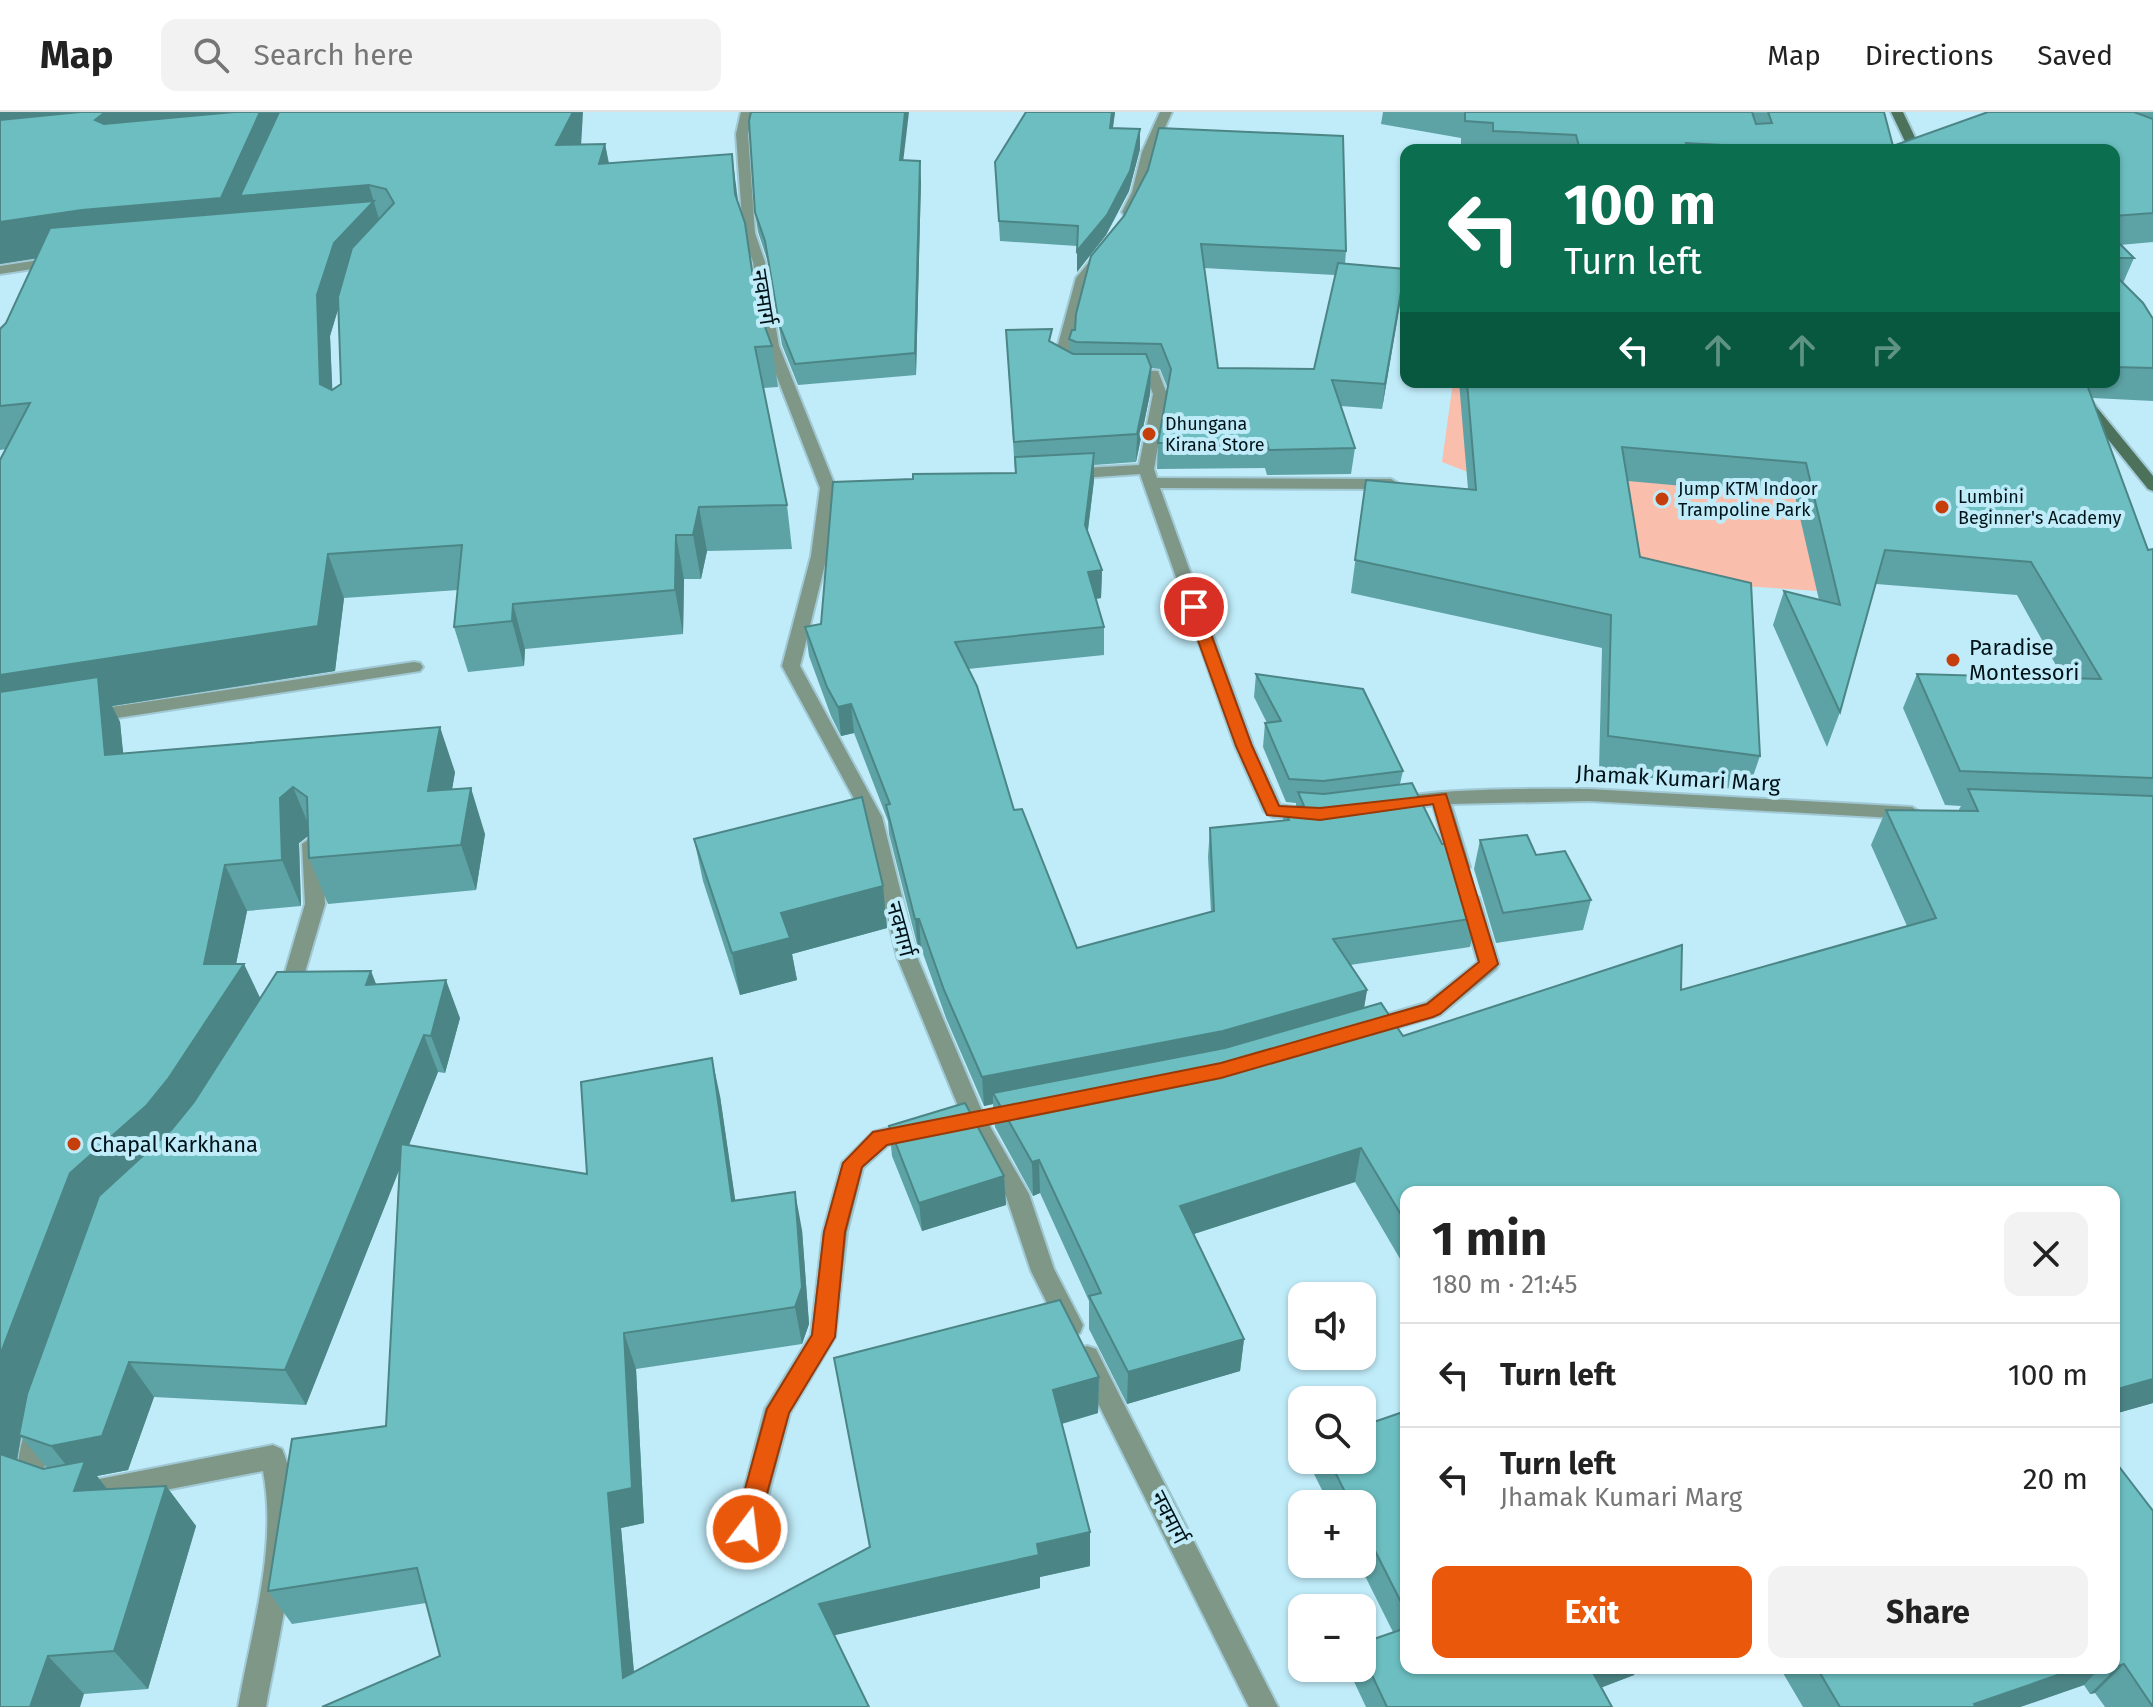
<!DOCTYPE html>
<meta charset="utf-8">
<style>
body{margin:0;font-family:"Fira Sans","Noto Sans Devanagari",sans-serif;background:#f2f2f2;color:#222;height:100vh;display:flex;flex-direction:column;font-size:30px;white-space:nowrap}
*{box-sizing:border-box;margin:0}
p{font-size:26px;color:#767676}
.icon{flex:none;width:44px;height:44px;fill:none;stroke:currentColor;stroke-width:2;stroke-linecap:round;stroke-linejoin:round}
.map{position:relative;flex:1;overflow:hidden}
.drawer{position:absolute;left:1400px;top:1074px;width:720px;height:488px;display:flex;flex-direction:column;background:#fff;border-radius:16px;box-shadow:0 2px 6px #0004}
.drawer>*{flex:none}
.banner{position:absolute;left:1400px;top:32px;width:720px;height:244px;border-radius:16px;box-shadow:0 2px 6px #0004;background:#0b6e4f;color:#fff;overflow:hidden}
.controls{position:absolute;left:1288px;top:1170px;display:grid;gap:16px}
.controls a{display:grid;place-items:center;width:88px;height:88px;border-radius:16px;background:#fff;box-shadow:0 2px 6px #0004;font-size:40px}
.pin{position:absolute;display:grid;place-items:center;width:68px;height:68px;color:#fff;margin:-34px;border:4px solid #fff;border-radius:50%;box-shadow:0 2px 8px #0007}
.me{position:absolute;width:88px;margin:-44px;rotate:15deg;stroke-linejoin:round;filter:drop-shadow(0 0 6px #0008)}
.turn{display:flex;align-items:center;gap:28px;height:168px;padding:0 32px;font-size:36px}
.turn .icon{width:104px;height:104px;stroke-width:2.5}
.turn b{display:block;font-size:56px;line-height:68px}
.lanes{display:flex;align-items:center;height:76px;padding:0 32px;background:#0003;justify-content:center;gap:40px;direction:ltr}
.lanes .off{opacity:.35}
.round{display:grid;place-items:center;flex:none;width:84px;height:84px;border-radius:16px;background:#f2f2f2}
.headline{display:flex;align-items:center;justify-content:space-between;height:136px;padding:0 32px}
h1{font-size:48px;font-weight:700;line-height:60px}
.primary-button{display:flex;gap:16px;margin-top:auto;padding:16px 32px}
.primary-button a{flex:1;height:92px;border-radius:16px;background:#ea580c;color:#fff;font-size:32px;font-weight:700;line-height:92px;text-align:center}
.primary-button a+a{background:#f2f2f2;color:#222}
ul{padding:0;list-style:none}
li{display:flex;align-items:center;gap:24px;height:104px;padding:0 32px;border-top:2px solid #e0e0e0}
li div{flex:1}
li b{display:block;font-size:30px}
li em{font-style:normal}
header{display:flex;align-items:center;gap:48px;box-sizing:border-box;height:112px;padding:0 40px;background:#fff;border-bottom:2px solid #e0e0e0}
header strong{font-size:38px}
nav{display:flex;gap:44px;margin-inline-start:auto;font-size:28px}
.search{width:560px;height:72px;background:#f2f2f2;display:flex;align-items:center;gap:20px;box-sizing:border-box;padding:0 28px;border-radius:16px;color:#767676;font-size:30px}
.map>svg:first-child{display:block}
.green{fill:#f9beac}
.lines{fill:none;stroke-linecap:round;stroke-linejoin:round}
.service-casing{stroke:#a1c9d5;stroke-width:4}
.minor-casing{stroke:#a1c9d5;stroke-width:4}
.secondary-casing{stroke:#a1c9d5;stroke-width:4}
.service{fill:#7e9787;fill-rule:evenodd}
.minor{fill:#7e9787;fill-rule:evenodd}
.secondary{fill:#4d725c;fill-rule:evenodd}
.wall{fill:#5da3a5;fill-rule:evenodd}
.shaded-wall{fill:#4c8586}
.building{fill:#6cbec0;stroke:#4c8586;stroke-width:2}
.route{fill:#ea580c;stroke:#983908;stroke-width:2}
.poi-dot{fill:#c63e0c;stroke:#c0ecf9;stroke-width:3}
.labels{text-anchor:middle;stroke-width:8;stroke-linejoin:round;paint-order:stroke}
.far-poi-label{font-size:18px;fill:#001319;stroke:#c0ecf9;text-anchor:start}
.street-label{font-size:22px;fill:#001319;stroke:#c0ecf9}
.poi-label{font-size:22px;fill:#001319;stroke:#c0ecf9;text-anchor:start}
</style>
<header>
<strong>Map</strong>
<div class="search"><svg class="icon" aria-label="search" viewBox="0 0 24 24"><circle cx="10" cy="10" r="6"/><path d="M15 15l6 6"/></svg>Search here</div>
<nav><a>Map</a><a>Directions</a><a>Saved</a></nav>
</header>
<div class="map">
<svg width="2153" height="1595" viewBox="0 0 2153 1595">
<rect width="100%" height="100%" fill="#c0ecf9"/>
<path class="green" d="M1453,270H1803L1832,480L1490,457L1491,369L1442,350Z"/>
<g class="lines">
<defs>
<path id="service" d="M312,725L322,732L325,792L298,884L295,889H281L278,884L305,792L302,732Z"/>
<g id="minor">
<path d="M741,0H753L748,22L755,121L765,150L779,234L836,376L827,444L800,554L882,705L917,845L984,1004L1029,1082L1054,1157L1083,1213L1080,1221L1071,1224L1062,1221L1031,1159L1006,1084L963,1006L897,845L864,705L782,554L811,444L820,376L765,234L753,150L743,121L736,22Z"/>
<path d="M1160,0H1172L1154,40L1144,80L1132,103H1124L1122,100L1132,80L1142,40Z"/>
<path d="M1099,138L1109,141L1088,167L1066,253L1073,258L1061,261L1052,255L1076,166Z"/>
<path d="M59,145L64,146V152L0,162V154Z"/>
<path d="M1125,258L1158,259L1167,282L1154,357L1157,366L1391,367L1399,372L1391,377L1160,376L1253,634L1280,693L1317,698L1319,702L1317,706L1273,705L1264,699L1235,634L1140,362L1067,367L1059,362L1067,357L1139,353L1153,282L1147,266L1120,265L1118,262Z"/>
<path d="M414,550L420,551L423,555L420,559L91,610L82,604L91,598Z"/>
<path d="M1589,677L1912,695L1921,701L1912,707L1589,689L1451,692L1470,755L1460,762L1450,755L1433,693L1393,699L1384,693C1399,674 1557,677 1589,677Z"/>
<path d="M1469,779L1479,786L1499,852L1496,857L1440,903L1369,924L1361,922L1358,916L1361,910L1426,891L1478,850L1459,786Z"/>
<path d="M917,1009L925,1012L928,1018L925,1024L888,1033L863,1056L847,1120L835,1225L790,1301L757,1426L747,1430L737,1426L734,1417L765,1297L811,1223L823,1120L842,1051L873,1020Z"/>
<path d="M1087,1234L1096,1237L1278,1595H1249L1075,1245L1078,1237Z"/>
<path d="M39,1304L48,1308L52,1316L44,1358L52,1361L56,1370L52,1379L43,1382L21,1375C13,1358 22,1324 30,1308Z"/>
<path d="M273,1333L282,1337C311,1401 278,1526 266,1595H238C251,1520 278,1435 263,1359L89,1393L80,1390L76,1381L80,1372L89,1369Z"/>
</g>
<g id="secondary">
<path d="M1891,0H1903L1921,38H1909Z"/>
<path d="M2062,270H2076L2153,364V379L2148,377Z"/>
</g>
</defs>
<use href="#service" class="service-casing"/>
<use href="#minor" class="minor-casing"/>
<use href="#secondary" class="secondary-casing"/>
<use href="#service" class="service"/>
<use href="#minor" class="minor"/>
<use href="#secondary" class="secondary"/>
</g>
<g class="wall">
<path d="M0,0L582,32H605L609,51L737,81L738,91L757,193L772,234L778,275L763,276L787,393L792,437L707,439L701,467H684L683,522L525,537L524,554L468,560L454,515L458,478L344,486L335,559L112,594L120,610L123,642L455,660L452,677L485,722L476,778L328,792L309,746L308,724L299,731L301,794L247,799L236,852L260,886L376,872L460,906L445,961L438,960L409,1033L587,1062L720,984L735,1089L802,1118L809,1212L802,1232L636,1257L644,1411L621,1416L634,1560L870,1435L1099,1265L1098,1301L1062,1312L1090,1420V1454L1040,1465V1476L834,1523L869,1595L440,1544L426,1491L292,1512L268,1479L386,1314L399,1058L306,1293L154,1285L128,1358L97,1364L107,1377L166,1374L196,1414L148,1577L84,1582L0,1595L6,337L0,338V217L6,211L36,146L0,152ZM338,197L341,272L332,278L330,224ZM21,1325L47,1356L43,1357L17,1348Z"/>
<path d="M1026,0H1115L1113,16L1140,37L1129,79L1106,123L1077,160V134L1000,129L995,50Z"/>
<path d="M1383,0H1884L1893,34L1988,0H2153V130L2120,133L2134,146L2123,171L2153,207V289L2093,286L2091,284L2148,438L2153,437V1291L2114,1302V1080H1406V1157L1355,1070L1194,1122L1244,1227L1240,1259L1127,1292L1089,1217V1189L1040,1081L1033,1084L995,1015L993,992L984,994L946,906L921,836H918L889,722L888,709L854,621L841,624L831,604L809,544L805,515L821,512L913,367L1015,361L1006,218L1052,231L1069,240V227L1075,218L1124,104L1346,139L1345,152L1405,157L1382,297L1341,294L1355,336L1351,362L1267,363L1265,356L1157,357L1158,331L1168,277L1160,257L1151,256L1150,282L1136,350L1094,353V368L1088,419L1102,458L1101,486L1096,487L1104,515V543L968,557L1014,698L1077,836L1211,800L1208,745L1210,716L1283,709L1284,696L1296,695V691L1286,690L1263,635L1265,611H1267L1254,585L1256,562L1403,659L1400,672L1477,806L1470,835L1350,853L1367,878L1364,896L1403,924L1681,878L1907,814L1871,733L1886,698L1958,699L1961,694L1945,693L1903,596L1917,562L2063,566L2017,483L1876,472L1840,600L1827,635L1773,513L1784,479L1819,488L1795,384L1628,369L1640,445L1760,644L1748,679L1599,659L1602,536L1351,481L1366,368L1468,377L1459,270H2114V38H1461V26L1381,12ZM1204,156L1335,163L1314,257L1218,256Z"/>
<path d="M903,49L921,69L916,263L798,273L782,233L768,150L758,120L755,100Z"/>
<path d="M694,727L883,774L887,816L792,842L797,868L740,883L703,769Z"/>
<path d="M1480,728L1536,743L1591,788L1583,818L1496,831L1474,757Z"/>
<path d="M889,1014L1004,1064L1006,1093L922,1119L892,1044Z"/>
<path d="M1406,1299V1556H1637L1634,1563L1602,1575L1612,1595H1366L1350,1561L1352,1556H1362V1531L1393,1520L1359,1452H1362V1392H1329L1313,1360L1316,1348H1362Z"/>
<path d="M2114,1348L2153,1595H2105L2095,1581L2090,1582L2084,1573L2020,1595H1803L1780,1556H2114Z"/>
</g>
<g class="shaded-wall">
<path d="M0,0H83L0,35Z"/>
<path d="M112,0H281L369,73L385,128L346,171L330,224L334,314L253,123L245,99L234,125L98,137L0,152V110L95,8L104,1Z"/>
<path d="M573,0H583L581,35L556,33Z"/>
<path d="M905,0H909L901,68L900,48Z"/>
<path d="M1112,0H1115L1110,35V16Z"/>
<path d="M1140,17V37L1129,79L1106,123L1077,160V139Z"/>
<path d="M605,32L612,70L599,52Z"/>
<path d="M732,42L737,81L740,121L735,82Z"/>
<path d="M920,49L921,69L916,263L915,241Z"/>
<path d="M1405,157L1402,181L1382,297L1385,272Z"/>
<path d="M1151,255L1150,282L1136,350L1137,322Z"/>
<path d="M1094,341V368L1085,440V413Z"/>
<path d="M699,395L707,439L701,467L693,423Z"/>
<path d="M676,423L684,467L683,522L675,478Z"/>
<path d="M328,442L344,486L335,559L112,594L120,610L128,689L0,612V563Z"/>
<path d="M1102,458L1101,486L1087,488L1088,460Z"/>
<path d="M513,492L525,537L524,554L512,509Z"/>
<path d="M851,592L854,621L841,624L838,595Z"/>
<path d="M440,615L455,660L444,725L428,679Z"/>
<path d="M293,675L312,721L299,731L301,794L282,748L280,686Z"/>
<path d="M471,676L485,722L476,778L461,733Z"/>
<path d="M225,753L247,799L232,871L244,852L266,898L19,1323L21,1325L14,1365L0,1355V1243L70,1061L204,852Z"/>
<path d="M883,774L887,816L792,842L797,868L740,883L732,841L781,801Z"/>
<path d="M915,807H919L921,836H918Z"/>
<path d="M371,859L386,897L366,873Z"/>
<path d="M446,868L460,906L445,961L431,924Z"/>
<path d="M1367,878L1362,907L998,991L993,981V992L984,994L982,965Z"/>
<path d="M424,923L438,960L306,1293L285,1258Z"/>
<path d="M712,946L720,984L741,1127L732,1089Z"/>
<path d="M1361,1036L1355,1070L1178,1127L1180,1094Z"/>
<path d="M1039,1048L1040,1081L1033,1084L1032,1050Z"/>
<path d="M1004,1064L1006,1093L922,1119L919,1091Z"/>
<path d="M795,1080L802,1118L809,1212L802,1232L795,1195Z"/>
<path d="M624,1221L636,1257L644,1411L621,1416L637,1595L623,1566L608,1381Z"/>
<path d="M1244,1227L1240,1259L1127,1292L1128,1260Z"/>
<path d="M129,1250L154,1285L128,1358L97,1364L117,1390L74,1379L78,1368L51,1334Z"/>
<path d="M1099,1265L1098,1301L1053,1314V1278Z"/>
<path d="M2153,1267V1291L2114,1302V1278Z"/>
<path d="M166,1374L196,1414L148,1577L114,1539Z"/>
<path d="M1090,1420V1454L1040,1465V1476L827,1525L819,1492L1037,1432Z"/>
<path d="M48,1544L84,1582L80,1595H30Z"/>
<path d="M2124,1552L2095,1581L2090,1582L2118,1554Z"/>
<path d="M1593,1556H1637L1634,1563L1577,1585L1591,1557Z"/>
<path d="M2078,1556H2100L2084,1573L2020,1595H1971L1974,1592Z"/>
</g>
<g class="building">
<path d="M80,0H112L104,1L95,8L104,12L234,0H260L221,86L82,98L0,110V8Z"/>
<path d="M279,0H573L556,33L605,32L599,52L732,42L735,82L745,111L757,193L772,234L755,235L787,393L699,395L693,423H676L675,478L513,492L512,509L454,515L462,433L328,442L318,514L0,563V348L30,291L0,294V217L6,211L50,116L374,89L334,131L317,183L320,272L332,278L341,272L338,185L352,136L394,91L386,77L369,73L240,84Z"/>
<path d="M751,0H905L900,48L920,49L915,241L795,252L779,212L765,129L755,100L749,9Z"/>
<path d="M1026,0H1112L1110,16L1140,17L1130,59L1107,103L1077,139L1078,114L999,109L995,50Z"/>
<path d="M1465,0H1752L1756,12L1772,11L1768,0H1884L1893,34L1988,0H2134L2153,7V101L2114,104V38H1799L1798,37L1686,31L1689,38H1580L1576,23L1493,19V11L1465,9Z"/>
<path d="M1159,16L1343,24L1346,139L1201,132L1218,256L1314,257L1338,151L1405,157L1385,272L1332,268L1355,336L1269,338L1267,330L1158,331L1171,257L1161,232L1076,230L1069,227L1072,218H1075L1076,202L1091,144L1124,104L1148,58Z"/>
<path d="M2114,126L2134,146H2114Z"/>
<path d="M2114,162L2143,191L2153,207V256L2114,255Z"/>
<path d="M1052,217L1049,229L1073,242H1146L1151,255L1137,322L1014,330L1006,218Z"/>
<path d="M1467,270H2086L2148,438L2153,437V666L1960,659L1917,562L2101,567L2031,450L1885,438L1840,600L1784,479L1840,493L1806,351L1622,335L1640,445L1751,471L1760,644L1608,624L1611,503L1355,448L1366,368L1476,378Z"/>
<path d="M1094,341L1085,413L1102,458L1088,460L1104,515L955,530L977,574L1014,698L1022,697L1077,836L1214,799L1210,716L1289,708L1284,696L1304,694L1298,680L1324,682L1412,671L1442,732L1455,731L1477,806L1333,827L1367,878L1223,919L982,965L944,878L919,807H915L886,693L890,692L851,592L838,595L827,575L805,515L821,512L833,370L913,367V362L1016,361L1015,345Z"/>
<path d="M1256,562L1363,577L1403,659L1323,669L1289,667L1265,611L1281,609Z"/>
<path d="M98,565L105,643L440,615L428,679L471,676L461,733L309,746L307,685L293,675L280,686L282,748L225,753L204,852H244L168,967L147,993L70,1061L0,1243V580Z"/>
<path d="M1968,677L2153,684V1267L2114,1278V1080H1406V1111L1361,1036L1180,1094L1244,1227L1128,1260L1089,1184L1101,1181L1039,1048L1032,1050L993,981L1225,936L1381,891L1403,924L1682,833L1681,878L1936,806L1886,698L1978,699Z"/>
<path d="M862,685L883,774L781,801L790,826L732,841L694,727Z"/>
<path d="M1527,723L1536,743L1565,739L1591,788L1503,801L1480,728Z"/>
<path d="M371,859L366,873L446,868L431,924L424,923L285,1258L129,1250L102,1324L51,1334L19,1323L27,1282L99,1084L172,1017L194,990L277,860Z"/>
<path d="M712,946L732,1089L795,1080L802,1175L795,1195L624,1221L632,1376L608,1381L623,1566L870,1435L834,1246L1060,1188L1099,1265L1053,1278L1090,1420L1037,1432L1039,1443L819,1492L869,1595H322L440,1544L417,1456L268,1479L292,1327L386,1314L401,1032L587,1062L581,970Z"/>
<path d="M965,991L1004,1064L919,1091L889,1014Z"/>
<path d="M1406,1299V1500L1362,1413V1392H1351L1329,1348H1362V1314Z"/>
<path d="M0,1342L43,1357L85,1349L74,1379L166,1374L114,1539L48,1544L30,1595H0Z"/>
<path d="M2114,1348L2153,1399V1595L2124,1552L2118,1554L2114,1548Z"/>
<path d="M1406,1516V1556H1593L1591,1557L1612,1595H1387L1362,1542V1531Z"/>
<path d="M1817,1556H2078L1974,1592L1976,1595H1840Z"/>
</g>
<path class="route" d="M1194,491L1201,495L1252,634L1279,694L1320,696L1446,682L1498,852L1440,902L1433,905L1221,966L887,1033L862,1055L845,1120L835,1225L789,1301L755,1425L747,1428L738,1425L734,1417L767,1297L812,1223L824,1120L843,1051L873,1020L1221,951L1427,892L1479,850L1433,692L1320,708L1267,703L1236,634L1186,495Z"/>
<g class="poi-dot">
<circle cx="1149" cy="322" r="8"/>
<circle cx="1662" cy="387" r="8"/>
<circle cx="1942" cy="395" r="8"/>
<circle cx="1953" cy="548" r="8"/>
<circle cx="74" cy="1032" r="8"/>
</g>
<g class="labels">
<g class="far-poi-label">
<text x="1165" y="318">Dhungana<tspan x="1165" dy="21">Kirana Store</tspan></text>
<text x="1678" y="383">Jump KTM Indoor<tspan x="1678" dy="21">Trampoline Park</tspan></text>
<text x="1958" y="391">Lumbini<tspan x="1958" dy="21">Beginner's Academy</tspan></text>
</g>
<g class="street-label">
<text transform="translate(764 185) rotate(81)" y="8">नवमार्ग</text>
<text transform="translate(1678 666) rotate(3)" y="8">Jhamak Kumari Marg</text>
<text transform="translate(901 817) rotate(75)" y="8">नवमार्ग</text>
<text transform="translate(1170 1405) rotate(63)" y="8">नवमार्ग</text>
</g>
<g class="poi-label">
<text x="1969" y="543">Paradise<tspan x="1969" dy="25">Montessori</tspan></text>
<text x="90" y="1040">Chapal Karkhana</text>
</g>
</g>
</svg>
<div class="controls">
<a><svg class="icon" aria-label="sound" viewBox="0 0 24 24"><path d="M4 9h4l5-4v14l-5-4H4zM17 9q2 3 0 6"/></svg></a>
<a><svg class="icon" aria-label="search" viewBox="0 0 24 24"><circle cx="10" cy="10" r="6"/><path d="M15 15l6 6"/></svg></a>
<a>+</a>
<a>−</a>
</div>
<div class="pin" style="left:1194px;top:495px;background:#d93025"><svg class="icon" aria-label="arrive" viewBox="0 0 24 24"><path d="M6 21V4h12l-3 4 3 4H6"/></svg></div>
<svg class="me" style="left:747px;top:1417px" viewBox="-20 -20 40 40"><circle r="17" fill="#ea580c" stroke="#fff" stroke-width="3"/><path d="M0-11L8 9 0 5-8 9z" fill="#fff"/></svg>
<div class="banner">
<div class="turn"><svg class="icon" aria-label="left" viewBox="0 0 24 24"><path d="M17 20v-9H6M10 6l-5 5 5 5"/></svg><div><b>100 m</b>Turn left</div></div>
<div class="lanes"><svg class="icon" aria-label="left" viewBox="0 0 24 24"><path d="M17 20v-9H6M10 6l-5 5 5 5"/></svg><svg class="icon off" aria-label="ahead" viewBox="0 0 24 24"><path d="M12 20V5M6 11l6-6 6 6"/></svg><svg class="icon off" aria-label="ahead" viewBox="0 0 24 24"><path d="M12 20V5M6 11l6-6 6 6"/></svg><svg class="icon off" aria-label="right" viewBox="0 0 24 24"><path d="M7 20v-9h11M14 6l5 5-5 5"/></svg></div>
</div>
<section class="drawer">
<div class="headline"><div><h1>1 min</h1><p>180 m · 21:45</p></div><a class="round"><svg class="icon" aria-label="close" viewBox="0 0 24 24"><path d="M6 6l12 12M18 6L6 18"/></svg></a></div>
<ul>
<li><svg class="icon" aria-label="left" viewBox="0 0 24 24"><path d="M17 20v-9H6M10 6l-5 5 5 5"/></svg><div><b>Turn left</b></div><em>100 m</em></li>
<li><svg class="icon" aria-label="left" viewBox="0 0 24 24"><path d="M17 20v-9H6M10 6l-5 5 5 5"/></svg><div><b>Turn left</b><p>Jhamak Kumari Marg</p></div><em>20 m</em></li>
</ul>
<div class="primary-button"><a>Exit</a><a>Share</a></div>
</section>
</div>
